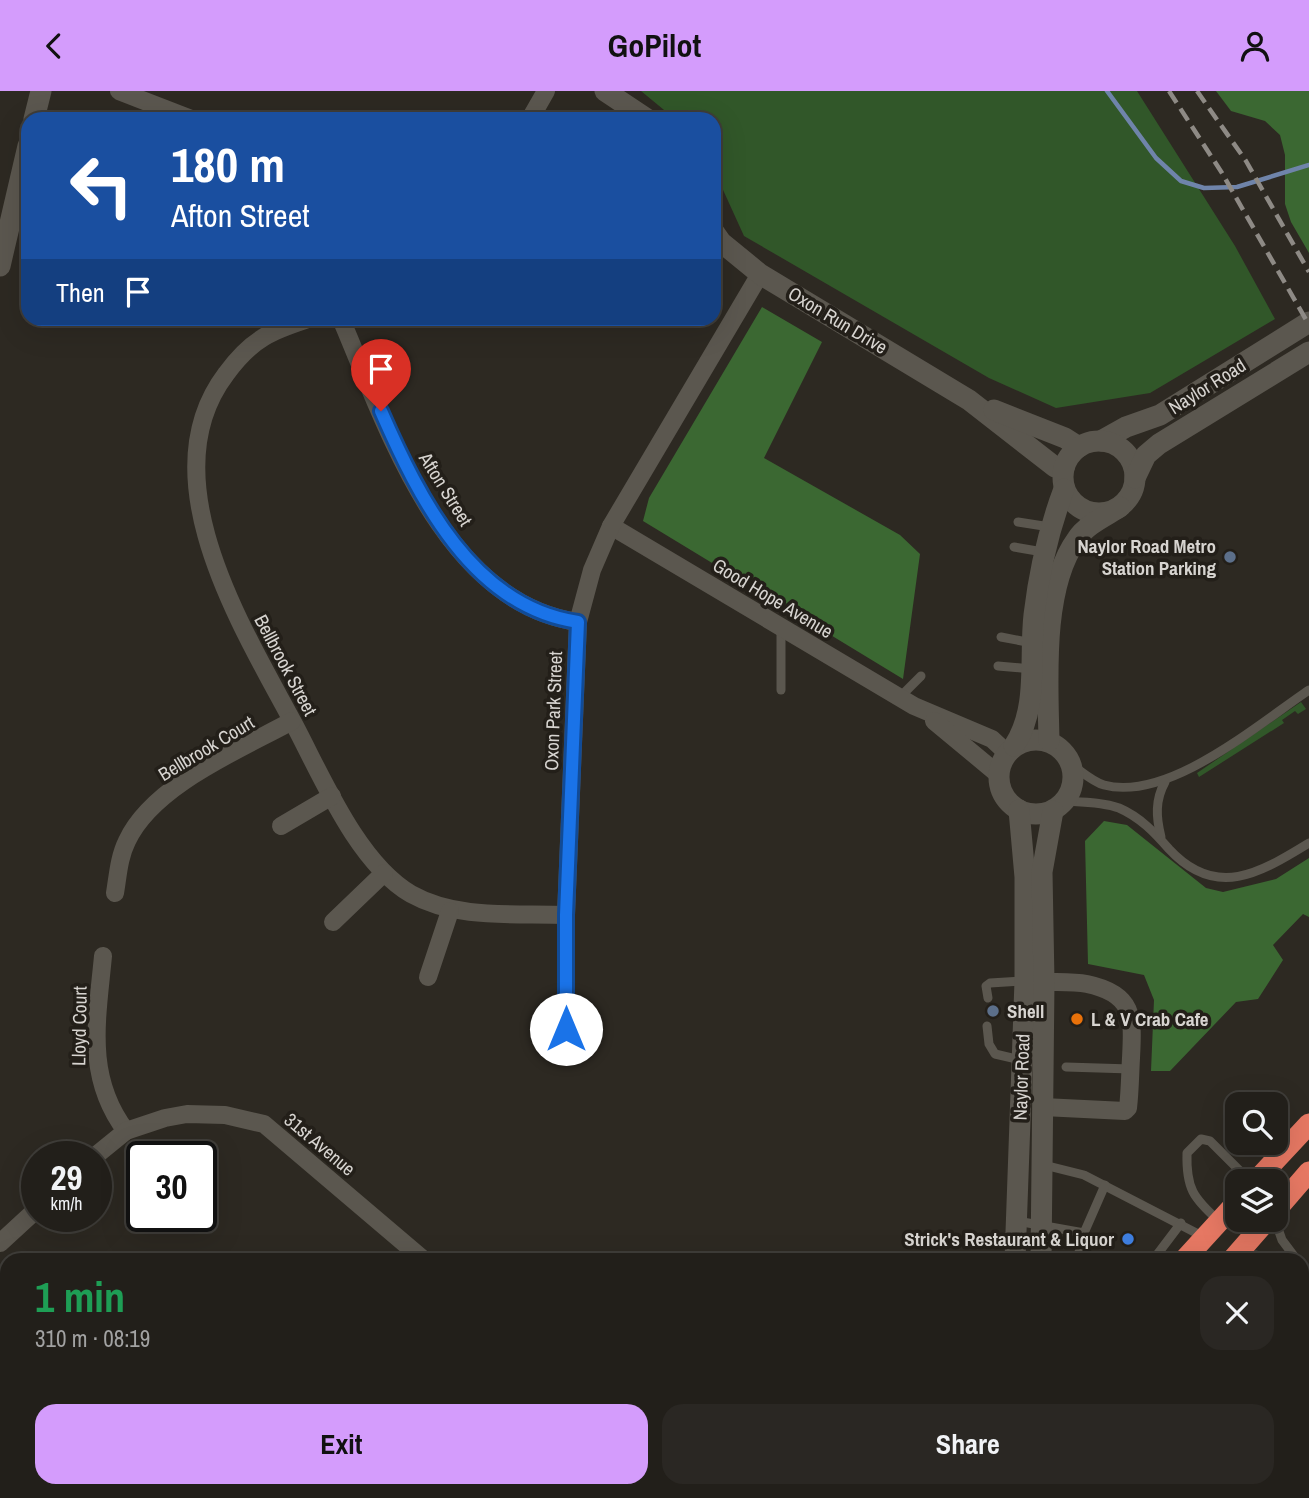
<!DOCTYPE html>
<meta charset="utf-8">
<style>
body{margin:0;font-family:"Archivo Narrow",sans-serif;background:#2a2723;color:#f1f3f6;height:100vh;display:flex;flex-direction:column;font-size:26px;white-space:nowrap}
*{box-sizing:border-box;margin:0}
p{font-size:23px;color:#a2a2a2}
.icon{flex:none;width:38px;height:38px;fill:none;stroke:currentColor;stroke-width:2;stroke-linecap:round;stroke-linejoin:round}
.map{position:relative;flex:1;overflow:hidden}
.panel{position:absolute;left:0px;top:1162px;width:1309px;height:245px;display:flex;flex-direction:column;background:#221f1a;border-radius:21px 21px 0 0;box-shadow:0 7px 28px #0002,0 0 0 2px #3f3d39}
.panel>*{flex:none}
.top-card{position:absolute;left:21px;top:21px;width:700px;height:214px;border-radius:21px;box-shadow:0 7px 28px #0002,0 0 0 2px #3f3d39;background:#1a4fa0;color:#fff;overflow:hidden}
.tools{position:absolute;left:1225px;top:1001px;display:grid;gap:14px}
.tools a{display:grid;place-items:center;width:63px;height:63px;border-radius:14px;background:#221f1a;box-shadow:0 7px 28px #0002,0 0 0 2px #3f3d39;font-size:35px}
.speed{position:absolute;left:21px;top:1050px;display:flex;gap:14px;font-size:35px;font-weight:700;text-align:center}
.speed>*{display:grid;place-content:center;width:91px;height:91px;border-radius:50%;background:#221f1a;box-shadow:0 7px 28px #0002,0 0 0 2px #3f3d39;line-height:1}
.speed small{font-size:18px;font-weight:400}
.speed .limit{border:4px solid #111;border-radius:10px;background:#fff;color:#111}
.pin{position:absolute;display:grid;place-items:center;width:60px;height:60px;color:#fff;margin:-72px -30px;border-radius:50% 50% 50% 0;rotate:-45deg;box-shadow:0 0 7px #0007}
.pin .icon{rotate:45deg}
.me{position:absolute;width:77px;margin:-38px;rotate:0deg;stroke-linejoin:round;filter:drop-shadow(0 0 5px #0008)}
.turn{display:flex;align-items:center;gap:24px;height:147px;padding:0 35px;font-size:32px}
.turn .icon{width:91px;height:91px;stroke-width:2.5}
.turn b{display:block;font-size:49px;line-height:60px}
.then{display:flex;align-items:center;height:66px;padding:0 35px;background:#0003;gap:14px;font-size:26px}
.round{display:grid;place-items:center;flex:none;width:74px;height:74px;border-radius:21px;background:#2a2723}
.headline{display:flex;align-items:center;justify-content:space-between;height:119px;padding:0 35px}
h1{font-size:42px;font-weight:800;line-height:52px;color:#1e9e55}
.action{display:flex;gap:14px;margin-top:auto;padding:14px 35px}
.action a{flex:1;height:80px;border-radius:21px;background:#d49cfc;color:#111;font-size:28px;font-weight:800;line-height:80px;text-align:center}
.action a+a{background:#2a2723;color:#f1f3f6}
header{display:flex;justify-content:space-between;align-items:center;height:91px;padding:0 35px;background:#d49cfc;color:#111;font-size:32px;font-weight:800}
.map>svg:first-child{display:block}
.green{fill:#315729}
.forest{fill:#3b6832}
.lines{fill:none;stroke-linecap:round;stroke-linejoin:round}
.stream{stroke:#6f84aa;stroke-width:4.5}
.lane{stroke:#5b574f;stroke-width:9}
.street{stroke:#5b574f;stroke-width:18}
.secondary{stroke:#5b574f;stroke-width:21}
.highway{stroke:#e67863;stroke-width:21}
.rail{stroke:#8e8a85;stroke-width:4.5;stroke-dasharray:14 7;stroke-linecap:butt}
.route-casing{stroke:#114b97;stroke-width:18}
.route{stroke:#1a73e8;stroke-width:12}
.service-dot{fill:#5c6f8a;stroke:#231f19;stroke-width:2.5}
.food-dot{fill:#e8710a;stroke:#231f19;stroke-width:2.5}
.shop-dot{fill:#3f7fe0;stroke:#231f19;stroke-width:2.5}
.labels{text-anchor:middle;stroke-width:7;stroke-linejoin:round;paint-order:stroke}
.street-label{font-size:19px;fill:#d7d4d0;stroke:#231f19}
.poi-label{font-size:19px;font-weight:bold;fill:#d7d4d0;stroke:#231f19;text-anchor:end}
</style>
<header><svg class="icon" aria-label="back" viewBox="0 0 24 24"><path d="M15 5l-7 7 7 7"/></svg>GoPilot<svg class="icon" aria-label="person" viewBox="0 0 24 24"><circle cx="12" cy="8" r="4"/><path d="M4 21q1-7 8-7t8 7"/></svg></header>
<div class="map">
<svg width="1309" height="1407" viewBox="0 0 1309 1407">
<rect width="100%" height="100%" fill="#2d2922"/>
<g class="green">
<path d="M641,0H1137L1235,155L1275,228L1150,302L1056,317L989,287L744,145L714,79V28H675Z"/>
<path d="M1301,611L1306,618L1298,623L1295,620L1282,629L1284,632L1199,686L1197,682Z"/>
</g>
<g class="forest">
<path d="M1216,0H1309V162L1291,131L1285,113V64L1280,44L1265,30L1231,20Z"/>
<path d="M762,216L822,251L764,367L900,444L920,463L903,588L643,430L649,407Z"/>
<path d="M1104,730L1127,734L1206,797L1223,801L1276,788L1309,767V826L1303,823L1273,854L1283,869L1258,908L1236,911L1170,980H1151L1154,909L1144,884L1088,873L1085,750Z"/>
<path d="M0,1369L7,1380V1400H36L46,1407H0Z"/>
</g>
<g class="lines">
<path class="stream" d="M1107,0L1156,67L1181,90L1204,97L1237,96L1309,74"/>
<g class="lane">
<path d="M1018,431L1050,436"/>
<path d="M1014,456L1043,461"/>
<path d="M1001,546L1032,552"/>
<path d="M998,575L1032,578"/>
<path d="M781,599V537"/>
<path d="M900,606L921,585"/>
<path d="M1072,674C1081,680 1093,691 1104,694C1168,711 1257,634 1309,599"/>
<path d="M1065,710C1082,711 1103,711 1119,717C1140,726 1155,742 1169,758C1216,809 1260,782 1309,752"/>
<path d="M1161,746C1156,726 1155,709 1165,691"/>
<path d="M988,907L986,895L990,892L1023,890"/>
<path d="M987,935L989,953L995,963L1021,969"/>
<path d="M1066,976L1131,978"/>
<path d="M1044,1074L1084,1084L1204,1146"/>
<path d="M1275,1129L1282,1149L1297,1169"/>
<path d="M1017,1130L1084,1142L1105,1094"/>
<path d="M1219,1130C1193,1107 1186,1097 1187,1062L1201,1048L1210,1050L1250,1090"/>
<path d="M1077,1169L1084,1142"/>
<path d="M1153,1169L1181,1132"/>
<path d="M1242,1169L1256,1164L1273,1169"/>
<path d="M1302,1182L1309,1184"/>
<path d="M1302,1213L1309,1201"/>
</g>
<g class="street">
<path d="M119,0L191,28"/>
<path d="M530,28L546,0"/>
<path d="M308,228C293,233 277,238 264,246C249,255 236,269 226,283C147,387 244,539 295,635C323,688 358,772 411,803C457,829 515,822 566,824"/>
<path d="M341,228C387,335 443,512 578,531"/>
<path d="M611,435L914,615L992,648L1007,662"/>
<path d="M934,630L999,684"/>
<path d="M281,735L332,705"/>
<path d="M115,802C118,784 119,766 127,750C153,694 241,658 292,630"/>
<path d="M333,831L384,782"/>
<path d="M103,865C97,929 85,986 126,1040"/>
<path d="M428,886L450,820"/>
<path d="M1032,890C1050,892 1070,890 1087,893C1135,903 1133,927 1131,967C1130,984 1130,1000 1128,1017L1125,1020L1043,1016"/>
<path d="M566,938V824L578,531L592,479L611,435L760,183"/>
<path d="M94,1066L126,1040L165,1027L187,1023L225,1024L264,1033L424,1169"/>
<path d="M0,1152L37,1118"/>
<path d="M361,1407L367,1400"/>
</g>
<g class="secondary">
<path d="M605,0L647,28"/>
<path d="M34,28L41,0"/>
<path d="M714,141L721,151L760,183L969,309L1055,376L1064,377"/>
<path d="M0,175L28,55"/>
<path d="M994,319L1065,347L1079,356"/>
<path d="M1101,350L1126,336L1160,324L1309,231"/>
<circle cx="1099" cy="386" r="36"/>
<path d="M1135,387L1146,364L1159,353L1309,261"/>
<circle cx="1036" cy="686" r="37"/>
<path d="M1049,650C1048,592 1041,497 1077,448C1086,434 1106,425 1120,416"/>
<path d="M1014,655C1039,617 1029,567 1034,524C1039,481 1049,438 1064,398"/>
<path d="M1015,1169L1025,890V786L1019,719"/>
<path d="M1041,1169L1044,891L1042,781L1053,720"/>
<path d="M0,1185L7,1192"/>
<path d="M396,1400L419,1407"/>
</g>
<g class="highway">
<path d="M1256,1090L1309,1033"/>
<path d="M1276,1119L1309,1081"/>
<path d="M1184,1169L1237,1111"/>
<path d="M1232,1169L1267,1129"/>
<path d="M967,1407L974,1400"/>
<path d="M1019,1407L1024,1400"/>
</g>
<g class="rail">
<path d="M1169,0L1222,82L1309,234"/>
<path d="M1197,0L1246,70L1309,181"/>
</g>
</g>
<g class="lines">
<defs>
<path id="route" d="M381,320C419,407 473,516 578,531L566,824V938"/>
</defs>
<use href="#route" class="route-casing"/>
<use href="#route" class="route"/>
</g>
<g class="service-dot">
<circle cx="1230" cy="466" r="7"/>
<circle cx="993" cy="920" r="7"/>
</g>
<circle class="food-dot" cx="1077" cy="928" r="7"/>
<circle class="shop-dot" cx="1128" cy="1148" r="7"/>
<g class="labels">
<g class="street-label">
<text transform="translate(838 229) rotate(31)" y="7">Oxon Run Drive</text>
<text transform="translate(1207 295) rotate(-32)" y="7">Naylor Road</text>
<text transform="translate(446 398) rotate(58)" y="7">Afton Street</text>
<text transform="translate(773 507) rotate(31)" y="7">Good Hope Avenue</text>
<text transform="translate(286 574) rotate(62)" y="7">Bellbrook Street</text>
<text transform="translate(553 620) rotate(-88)" y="7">Oxon Park Street</text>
<text transform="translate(206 657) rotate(-31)" y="7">Bellbrook Court</text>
<text transform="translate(79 935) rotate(-89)" y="7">Lloyd Court</text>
<text transform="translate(1021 986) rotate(-88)" y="7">Naylor Road</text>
<text transform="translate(320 1053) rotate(40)" y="7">31st Avenue</text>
</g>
<g class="poi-label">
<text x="1216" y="462">Naylor Road Metro<tspan x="1216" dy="22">Station Parking</tspan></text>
<text x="1007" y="927" text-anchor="start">Shell</text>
<text x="1091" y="935" text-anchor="start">L &amp; V Crab Cafe</text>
<text x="1114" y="1155">Strick's Restaurant &amp; Liquor</text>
</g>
</g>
</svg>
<div class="tools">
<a><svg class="icon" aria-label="search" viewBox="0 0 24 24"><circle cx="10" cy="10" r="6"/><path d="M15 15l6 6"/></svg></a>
<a><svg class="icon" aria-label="layers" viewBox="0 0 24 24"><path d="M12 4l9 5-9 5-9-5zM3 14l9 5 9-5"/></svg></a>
</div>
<div class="speed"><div>29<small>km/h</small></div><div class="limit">30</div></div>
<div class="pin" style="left:381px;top:320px;background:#d93025"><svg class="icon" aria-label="arrive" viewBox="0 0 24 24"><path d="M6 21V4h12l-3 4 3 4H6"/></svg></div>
<svg class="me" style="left:566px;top:938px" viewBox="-20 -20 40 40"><circle r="19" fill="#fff"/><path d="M0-13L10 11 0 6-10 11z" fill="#1a73e8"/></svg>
<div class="top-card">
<div class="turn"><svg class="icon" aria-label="left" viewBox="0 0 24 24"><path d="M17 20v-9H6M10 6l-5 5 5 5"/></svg><div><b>180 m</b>Afton Street</div></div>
<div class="then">Then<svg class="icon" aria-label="arrive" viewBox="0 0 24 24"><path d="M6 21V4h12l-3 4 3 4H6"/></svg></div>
</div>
<section class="panel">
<div class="headline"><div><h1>1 min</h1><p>310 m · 08:19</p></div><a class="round"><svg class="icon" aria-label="close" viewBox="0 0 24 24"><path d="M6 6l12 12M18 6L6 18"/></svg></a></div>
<div class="action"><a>Exit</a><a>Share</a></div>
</section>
</div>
